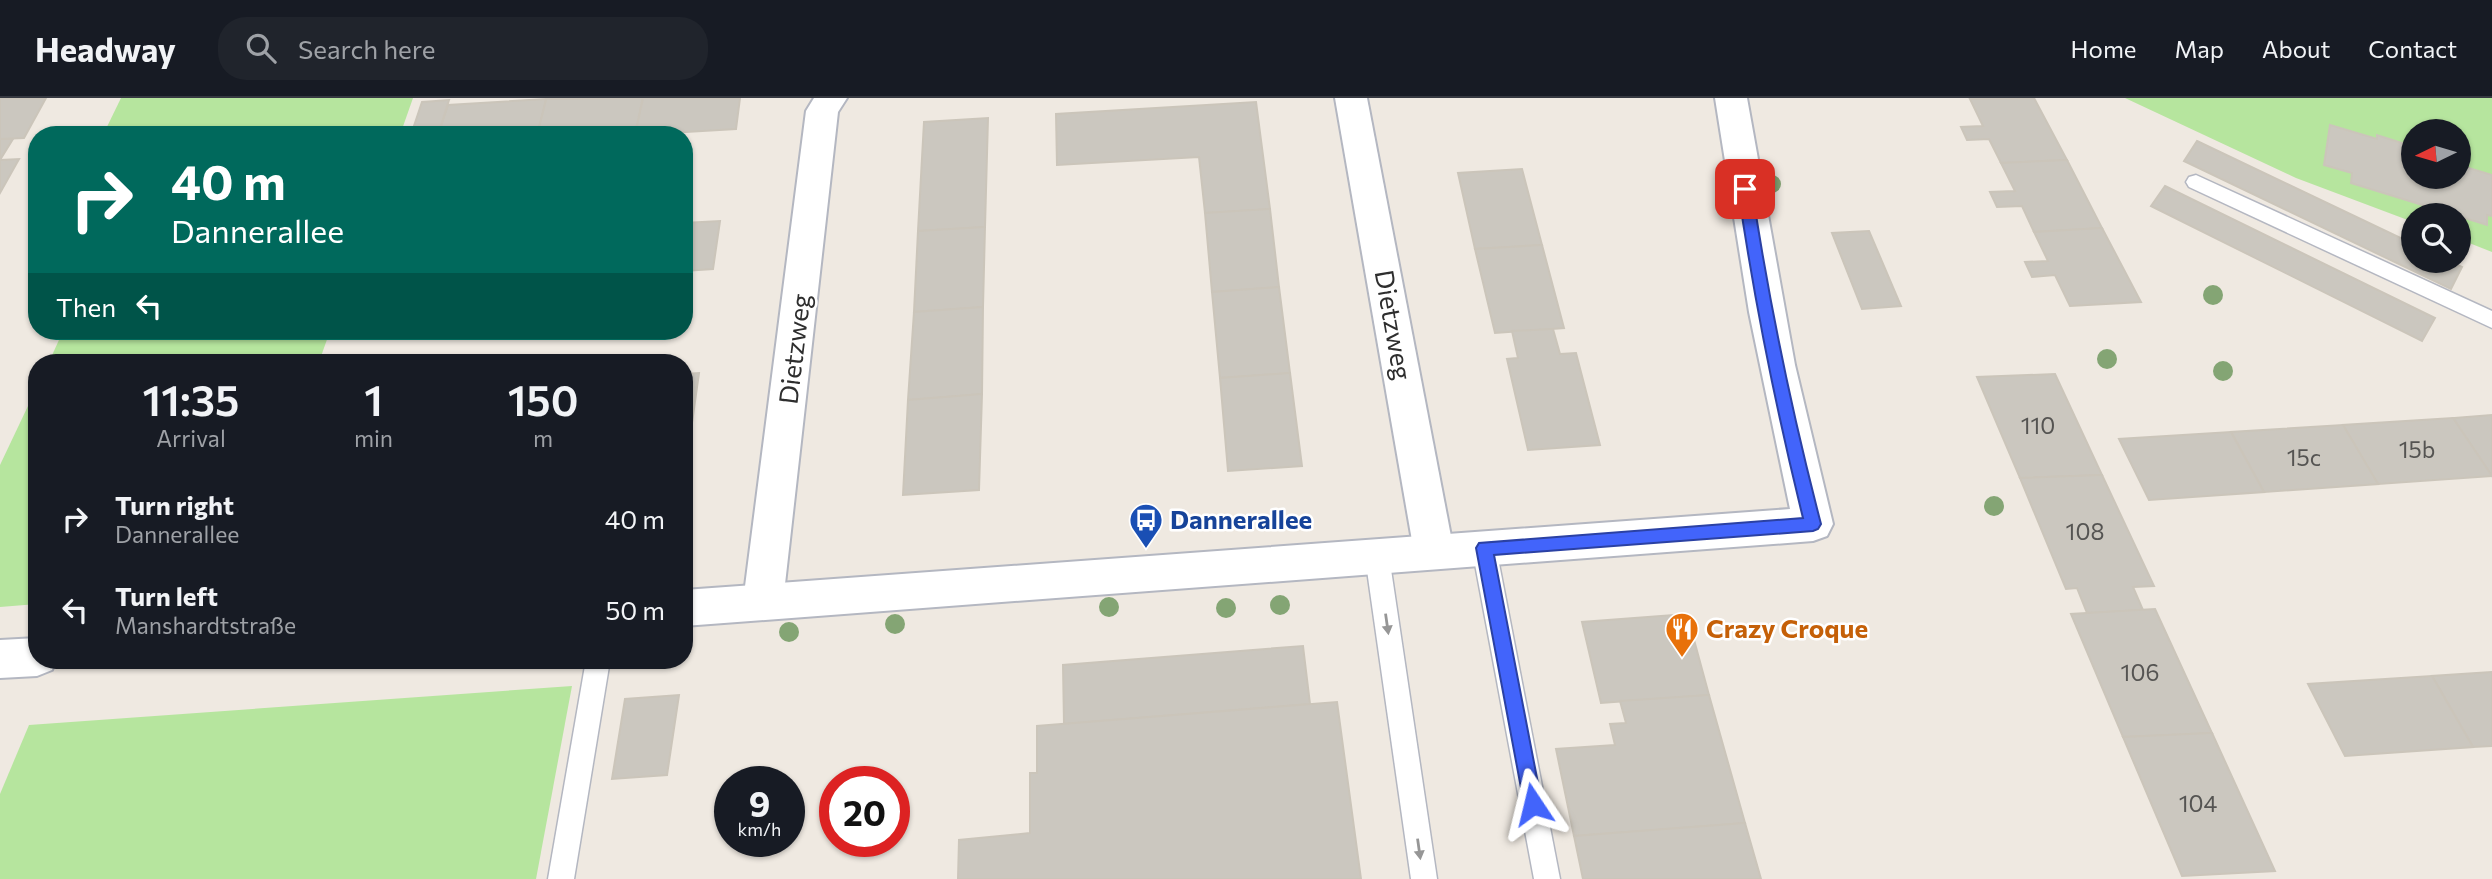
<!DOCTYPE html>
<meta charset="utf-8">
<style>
body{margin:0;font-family:Commissioner,sans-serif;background:#20242c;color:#f1f3f6;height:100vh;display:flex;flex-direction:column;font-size:26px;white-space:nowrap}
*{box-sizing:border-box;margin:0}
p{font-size:23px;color:#9ea1a6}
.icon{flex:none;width:38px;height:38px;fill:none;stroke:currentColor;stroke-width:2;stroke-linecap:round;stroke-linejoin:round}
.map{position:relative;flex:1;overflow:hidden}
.details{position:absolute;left:28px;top:256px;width:665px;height:315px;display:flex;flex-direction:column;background:#171b24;border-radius:28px;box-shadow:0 2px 5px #0004}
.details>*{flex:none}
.banner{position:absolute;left:28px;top:28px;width:665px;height:214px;border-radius:28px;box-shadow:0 2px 5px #0004;background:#00695c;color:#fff;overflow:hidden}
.needle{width:46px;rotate:265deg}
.fabs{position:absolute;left:2401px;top:21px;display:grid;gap:14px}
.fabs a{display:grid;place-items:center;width:70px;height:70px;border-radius:50%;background:#171b24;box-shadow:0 2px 5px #0004;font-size:35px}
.speed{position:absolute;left:714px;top:668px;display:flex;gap:14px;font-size:35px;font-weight:700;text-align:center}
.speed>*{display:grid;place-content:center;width:91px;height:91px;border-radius:50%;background:#171b24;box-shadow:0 2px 5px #0004;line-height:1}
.speed small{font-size:18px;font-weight:400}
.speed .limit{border:10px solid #d22;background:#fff;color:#111}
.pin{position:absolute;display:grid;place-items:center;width:60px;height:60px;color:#fff;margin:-30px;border-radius:14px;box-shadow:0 4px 10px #0006}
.me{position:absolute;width:77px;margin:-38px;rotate:350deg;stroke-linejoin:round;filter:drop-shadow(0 0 5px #0008)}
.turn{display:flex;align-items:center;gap:24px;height:147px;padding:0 28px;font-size:32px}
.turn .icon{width:91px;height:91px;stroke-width:2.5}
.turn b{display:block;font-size:49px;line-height:60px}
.then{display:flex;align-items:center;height:66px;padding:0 28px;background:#0003;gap:14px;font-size:26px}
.eta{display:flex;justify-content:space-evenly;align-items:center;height:119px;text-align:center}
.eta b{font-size:42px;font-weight:600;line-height:49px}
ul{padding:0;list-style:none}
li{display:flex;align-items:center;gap:21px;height:91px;padding:0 28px}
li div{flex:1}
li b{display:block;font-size:26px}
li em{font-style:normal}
header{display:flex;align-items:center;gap:42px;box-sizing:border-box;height:98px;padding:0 35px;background:#171b24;border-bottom:2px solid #363941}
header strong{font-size:33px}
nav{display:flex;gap:38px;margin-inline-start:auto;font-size:24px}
.search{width:490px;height:63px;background:#20242c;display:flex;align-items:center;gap:18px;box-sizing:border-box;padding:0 24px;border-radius:28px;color:#9ea1a6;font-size:26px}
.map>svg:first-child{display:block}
.green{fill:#b6e59e;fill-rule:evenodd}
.building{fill:#cbc7bf;stroke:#cbc5ba;stroke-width:2}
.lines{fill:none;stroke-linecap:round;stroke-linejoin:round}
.service-casing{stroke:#b4b7c1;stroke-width:3}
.minor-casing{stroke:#b4b7c1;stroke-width:4}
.tertiary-casing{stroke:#b4b7c1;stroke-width:4}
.service{fill:#fff;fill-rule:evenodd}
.minor{fill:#fff;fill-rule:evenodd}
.tertiary{fill:#fff;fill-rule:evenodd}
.tree{fill:#84a574}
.oneway{fill:#969696}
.route{fill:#4264fb;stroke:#2b41a3;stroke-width:2}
.labels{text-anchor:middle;stroke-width:5;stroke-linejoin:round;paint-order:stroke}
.number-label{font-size:23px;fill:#555452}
.street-label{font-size:26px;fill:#2e2e2e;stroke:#fff}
.transit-label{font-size:26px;font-weight:bold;fill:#164399;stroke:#fff;text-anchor:start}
.food-label{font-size:26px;font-weight:bold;fill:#c56008;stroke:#fff;text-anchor:start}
</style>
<header>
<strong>Headway</strong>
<div class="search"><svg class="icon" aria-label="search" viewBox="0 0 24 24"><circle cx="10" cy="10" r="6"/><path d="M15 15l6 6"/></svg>Search here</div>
<nav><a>Home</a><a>Map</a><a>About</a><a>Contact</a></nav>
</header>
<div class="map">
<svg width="2492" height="781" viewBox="0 0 2492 781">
<rect width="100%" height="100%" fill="#efe9e1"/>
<g class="green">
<path d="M121,0H413L400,37H103Z"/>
<path d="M2125,0H2492V154L2459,141V117H2413V124L2296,80ZM2413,33H2459V79H2413Z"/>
<path d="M63,233H330L319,264H49Z"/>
<path d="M37,289V506L0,509V367Z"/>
<path d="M572,588L536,781H0V696L29,627Z"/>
</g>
<g class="building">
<path d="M0,0H46L24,40L0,41Z"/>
<path d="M643,0L635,37H537L546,1Z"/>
<path d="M643,0H740L736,31L635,37Z"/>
<path d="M2034,0L2067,62L2001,65L1989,41L1967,42L1961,29L1983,28L1970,1Z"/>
<path d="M546,1L537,37H438L448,7Z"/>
<path d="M449,2L438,37H411L422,4Z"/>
<path d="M1256,4L1270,111L1205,115L1199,59L1057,67L1056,16Z"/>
<path d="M988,20L985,129L918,133L924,24Z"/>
<path d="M2330,27L2377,41V37L2405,46V51L2413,53V79H2459V67L2492,77V118L2487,117V127L2351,85L2352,75L2324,67Z"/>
<path d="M0,41H13L0,62L19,61L0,95Z"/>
<path d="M2197,43L2413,146V163H2449L2462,169L2451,191L2184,63Z"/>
<path d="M2067,62L2102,130L2034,134L2022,108L1997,109L1990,94L2015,93L2001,65Z"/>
<path d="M1522,71L1542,147L1475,151L1458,75Z"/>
<path d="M2165,88L2435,220L2422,243L2151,108Z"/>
<path d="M1270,111L1279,189L1212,194L1205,115Z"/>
<path d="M720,123L713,171L684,173V125Z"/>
<path d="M985,129L983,209L914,214L918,133Z"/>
<path d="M2102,130L2141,204L2070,208L2055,177L2032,179L2025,164L2048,163L2034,134Z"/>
<path d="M1869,133L1901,208L1862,211L1832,135Z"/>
<path d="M1542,147L1564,230L1495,235L1475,151Z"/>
<path d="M1279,189L1290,275L1220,280L1212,194Z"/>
<path d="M983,209L982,296L908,302L914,214Z"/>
<path d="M1553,231L1560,256L1576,255L1600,347L1528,352L1507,261L1518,260L1512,233Z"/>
<path d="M699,275L691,332H684V276Z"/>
<path d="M1290,275L1302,368L1228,373L1220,280Z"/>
<path d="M2055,276L2102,377L2020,380L1977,279Z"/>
<path d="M982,296L979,392L903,397L908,302Z"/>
<path d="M2492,317V378L2453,320Z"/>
<path d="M2453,320L2492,378L2378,386L2343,327Z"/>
<path d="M2343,327L2378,386L2264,394L2231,334Z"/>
<path d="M2231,334L2264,394L2149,402L2119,341Z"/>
<path d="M2102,377L2154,488L2133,489L2143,512L2087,515L2077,490L2066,491L2020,380Z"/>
<path d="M2155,511L2212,635L2123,639L2071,516Z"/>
<path d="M1687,516L1709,597L1601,605L1582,524Z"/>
<path d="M1303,548L1310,606L1064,626L1063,567Z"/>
<path d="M2492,574V648L2473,649L2432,578Z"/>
<path d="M2432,578L2473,649L2345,658L2308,586Z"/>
<path d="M679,597L667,677L612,681L625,601Z"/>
<path d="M1709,597L1745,725L1574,738L1556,651L1615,647L1610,626L1626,625L1620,603Z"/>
<path d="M1337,604L1361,781H958L959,742L1030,735V675H1037V628Z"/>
<path d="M2212,635L2275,773L2182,778L2123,639Z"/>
<path d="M1745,725L1761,781H1583L1574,738Z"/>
</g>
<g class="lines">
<defs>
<g id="service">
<path d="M2196,77L2492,213V230L2189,89L2186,84L2189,79Z"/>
<path d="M1484,440L1492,443L1496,450L1560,781H1534L1472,450L1476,443Z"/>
<path d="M1377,448L1385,451L1389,458L1437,781H1411L1365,458L1369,451Z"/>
<path d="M586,562H610L574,781H548Z"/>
</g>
<g id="minor">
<path d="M814,0H847L838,14L783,504L777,517L763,522L749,517L743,504L806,13Z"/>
<path d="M1335,0H1367L1454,454L1448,466L1434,471L1420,466L1414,454Z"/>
</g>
<g id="tertiary">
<path d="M1715,0H1747L1795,267L1833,426L1827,438L1813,443L684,528V492L1790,411L1749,214Z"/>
<path d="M37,540V562H56L52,572L37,578L0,580V542Z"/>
</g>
</defs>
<use href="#service" class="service-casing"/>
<use href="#minor" class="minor-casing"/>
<use href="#tertiary" class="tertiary-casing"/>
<use href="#service" class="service"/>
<use href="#minor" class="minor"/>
<use href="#tertiary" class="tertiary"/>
</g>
<g class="tree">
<circle cx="1772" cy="86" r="9"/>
<circle cx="2213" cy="197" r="10"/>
<circle cx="2107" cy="261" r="10"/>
<circle cx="2223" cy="273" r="10"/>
<circle cx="1994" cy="408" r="10"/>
<circle cx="1280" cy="507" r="10"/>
<circle cx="1109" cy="509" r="10"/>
<circle cx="1226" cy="510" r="10"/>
<circle cx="895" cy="526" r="10"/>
<circle cx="789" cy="534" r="10"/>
</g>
<defs><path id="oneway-solid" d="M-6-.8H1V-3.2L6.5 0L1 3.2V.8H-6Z" transform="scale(1.75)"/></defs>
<g class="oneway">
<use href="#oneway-solid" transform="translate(1387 526) rotate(82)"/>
<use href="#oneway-solid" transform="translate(1419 751) rotate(82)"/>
</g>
<path class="route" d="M1745,86L1752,91C1769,204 1792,315 1821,426L1818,431L1813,433L1494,457L1542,706L1539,712L1533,715L1526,712L1524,706L1476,450L1479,445L1803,420C1776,311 1754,201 1738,91Z"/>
<defs>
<symbol id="bus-pin" viewBox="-11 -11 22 30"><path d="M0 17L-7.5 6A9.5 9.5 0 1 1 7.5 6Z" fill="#1a4fb4" stroke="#fff"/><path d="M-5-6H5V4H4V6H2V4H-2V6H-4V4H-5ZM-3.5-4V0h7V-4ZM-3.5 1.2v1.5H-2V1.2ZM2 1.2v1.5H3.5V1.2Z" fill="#fff"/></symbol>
<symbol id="restaurant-pin" viewBox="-11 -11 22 30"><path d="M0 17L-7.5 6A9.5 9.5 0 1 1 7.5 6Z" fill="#e8710a" stroke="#fff"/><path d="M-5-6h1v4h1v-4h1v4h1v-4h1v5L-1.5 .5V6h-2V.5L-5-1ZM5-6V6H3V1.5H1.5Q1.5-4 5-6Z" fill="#fff"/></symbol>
</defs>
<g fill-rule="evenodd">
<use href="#bus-pin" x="1127" y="403" width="38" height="52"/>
<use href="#restaurant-pin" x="1663" y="512" width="38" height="52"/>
</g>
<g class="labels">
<g class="number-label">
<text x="2038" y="336">110</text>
<text x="2417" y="360">15b</text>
<text x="2304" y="368">15c</text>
<text x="2085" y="442">108</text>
<text x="2140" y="583">106</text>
<text x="2198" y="714">104</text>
</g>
<g class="street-label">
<text transform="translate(1393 227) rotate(80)" y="9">Dietzweg</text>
<text transform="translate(795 251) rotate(-83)" y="9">Dietzweg</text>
</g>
<g class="transit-label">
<text x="1170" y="431">Dannerallee</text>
</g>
<g class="food-label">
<text x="1706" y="540">Crazy Croque</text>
</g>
</g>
</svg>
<div class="fabs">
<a><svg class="needle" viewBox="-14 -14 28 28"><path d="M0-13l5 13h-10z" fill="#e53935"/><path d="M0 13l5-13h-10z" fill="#9ea1a6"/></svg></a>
<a><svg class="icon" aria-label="search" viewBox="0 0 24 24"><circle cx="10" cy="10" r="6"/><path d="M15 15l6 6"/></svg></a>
</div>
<div class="speed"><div>9<small>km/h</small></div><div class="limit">20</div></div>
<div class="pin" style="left:1745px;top:91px;background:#d93025"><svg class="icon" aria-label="arrive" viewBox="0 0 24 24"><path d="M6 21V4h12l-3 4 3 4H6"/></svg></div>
<svg class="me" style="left:1533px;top:706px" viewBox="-20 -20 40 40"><path d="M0-17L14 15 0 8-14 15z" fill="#4264fb" stroke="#fff" stroke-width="4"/></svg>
<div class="banner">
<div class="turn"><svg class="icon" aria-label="right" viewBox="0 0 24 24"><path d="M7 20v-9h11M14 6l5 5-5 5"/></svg><div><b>40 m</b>Dannerallee</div></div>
<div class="then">Then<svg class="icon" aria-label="left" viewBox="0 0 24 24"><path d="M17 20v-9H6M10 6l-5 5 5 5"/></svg></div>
</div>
<section class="details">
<div class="eta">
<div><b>11:35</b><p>Arrival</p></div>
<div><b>1</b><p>min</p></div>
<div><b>150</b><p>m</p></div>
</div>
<ul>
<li><svg class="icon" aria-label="right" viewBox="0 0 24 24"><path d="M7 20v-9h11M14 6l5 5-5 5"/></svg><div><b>Turn right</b><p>Dannerallee</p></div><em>40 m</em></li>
<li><svg class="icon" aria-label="left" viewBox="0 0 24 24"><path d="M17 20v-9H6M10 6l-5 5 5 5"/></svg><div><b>Turn left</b><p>Manshardtstraße</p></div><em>50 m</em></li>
</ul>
</section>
</div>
